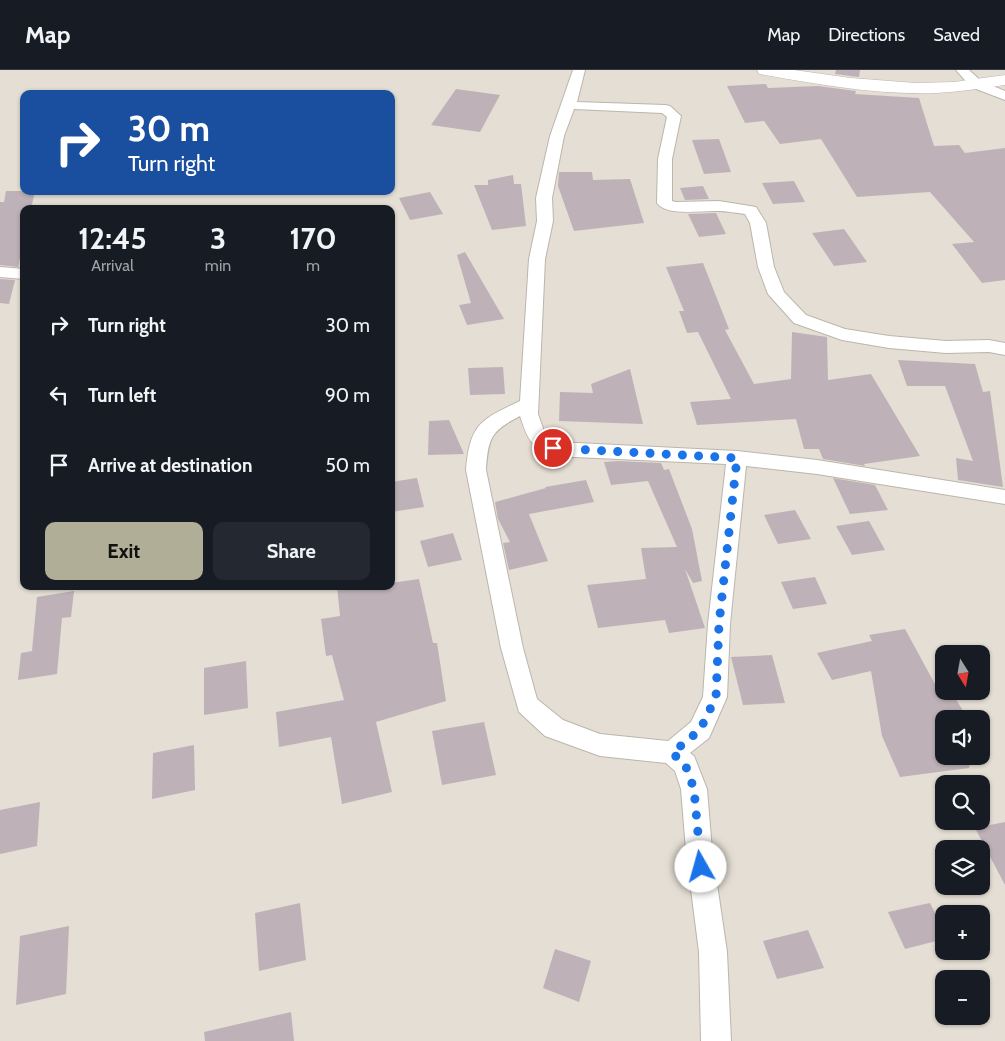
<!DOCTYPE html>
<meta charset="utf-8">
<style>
body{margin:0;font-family:Cabin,sans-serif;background:#242831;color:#f1f3f6;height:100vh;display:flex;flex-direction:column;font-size:19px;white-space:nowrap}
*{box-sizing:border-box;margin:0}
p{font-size:16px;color:#9ea1a6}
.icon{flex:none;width:28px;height:28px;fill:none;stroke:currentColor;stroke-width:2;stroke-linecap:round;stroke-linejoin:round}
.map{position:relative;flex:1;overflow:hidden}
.panel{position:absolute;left:20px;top:135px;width:375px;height:385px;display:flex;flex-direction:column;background:#171b24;border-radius:10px;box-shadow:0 1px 4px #0004}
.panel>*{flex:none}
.top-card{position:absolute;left:20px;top:20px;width:375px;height:105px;border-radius:10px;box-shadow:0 1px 4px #0004;background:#1a4fa0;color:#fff;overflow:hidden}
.needle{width:32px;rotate:169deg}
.tools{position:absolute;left:935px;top:575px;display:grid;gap:10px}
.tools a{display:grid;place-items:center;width:55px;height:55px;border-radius:10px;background:#171b24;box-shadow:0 1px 4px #0004;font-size:25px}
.pin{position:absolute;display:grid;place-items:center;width:42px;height:42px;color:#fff;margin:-21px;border:2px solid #fff;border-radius:50%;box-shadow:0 1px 5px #0007}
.me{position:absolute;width:55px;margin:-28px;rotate:353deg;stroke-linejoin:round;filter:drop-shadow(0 0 4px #0008)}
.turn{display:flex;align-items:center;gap:18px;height:105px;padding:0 25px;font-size:22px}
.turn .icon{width:65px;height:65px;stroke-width:2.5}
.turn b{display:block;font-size:35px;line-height:42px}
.eta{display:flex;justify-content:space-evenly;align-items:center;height:85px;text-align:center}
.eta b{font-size:30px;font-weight:700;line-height:35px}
.primary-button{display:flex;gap:10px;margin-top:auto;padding:10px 25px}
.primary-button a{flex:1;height:58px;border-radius:10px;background:#b1ae98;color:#111;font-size:20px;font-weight:700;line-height:58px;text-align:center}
.primary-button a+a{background:#242831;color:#f1f3f6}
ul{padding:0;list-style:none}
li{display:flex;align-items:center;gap:15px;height:70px;padding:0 25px}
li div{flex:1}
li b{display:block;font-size:19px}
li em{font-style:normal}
header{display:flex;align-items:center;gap:30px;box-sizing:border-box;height:70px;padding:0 25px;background:#171b24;border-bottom:1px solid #363941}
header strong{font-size:24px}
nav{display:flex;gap:28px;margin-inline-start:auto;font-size:18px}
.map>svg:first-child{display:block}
.building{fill:#beb2b8}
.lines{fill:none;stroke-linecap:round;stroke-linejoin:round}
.minor-casing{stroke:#bbb6ac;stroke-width:2}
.secondary-casing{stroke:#bbb6ac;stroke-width:1}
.minor{fill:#fff;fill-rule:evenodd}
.secondary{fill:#fff;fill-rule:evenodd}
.route{stroke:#1a73e8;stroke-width:9;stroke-dasharray:0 16.2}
</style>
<header>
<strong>Map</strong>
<nav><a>Map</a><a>Directions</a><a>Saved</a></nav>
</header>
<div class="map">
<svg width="1005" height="971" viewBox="0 0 1005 971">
<rect width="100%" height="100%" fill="#e4ded4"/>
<g class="building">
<path d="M836,0H860L859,7L835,4Z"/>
<path d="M766,14L768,18L818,16L856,21L855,24L919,28L934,76L959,75L965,83L1005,78V210L982,213L952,174L974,172L930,122L857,127L821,69L780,74L764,51L745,53L727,16Z"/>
<path d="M456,19L500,25L480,62L431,55Z"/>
<path d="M719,69L731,102L704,104L692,70Z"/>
<path d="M559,102H592L593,110L630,109L644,153L574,161L558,116Z"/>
<path d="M513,105L514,114H521L526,156L492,160L474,115H488V110Z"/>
<path d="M794,111L805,132L773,134L762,113Z"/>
<path d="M703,116L709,129L685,130L680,118Z"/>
<path d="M6,121H35L31,139H24V170L18,197L0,195V132H4Z"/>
<path d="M430,122L443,144L410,150L399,128Z"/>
<path d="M716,143L726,164L699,167L688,144Z"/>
<path d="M844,159L867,192L834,196L812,163Z"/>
<path d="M465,182L504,249L467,255L459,235L471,233L457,185Z"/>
<path d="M703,193L729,259L725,260L754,314L791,309L792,262L827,267L828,310L871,304L920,386L864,394L865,396L823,389L819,379H804L796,349L697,355L690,332L731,329L698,262L687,263L679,241H684L666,197Z"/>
<path d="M0,209L15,210L9,234L0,233Z"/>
<path d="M898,290L975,294L983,322L990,321L1003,417L958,410L956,388L973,391L945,316H907Z"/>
<path d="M503,297L505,324L470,325L468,298Z"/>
<path d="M630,299L643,354L559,351L560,322L593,323L591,314Z"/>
<path d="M449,350L464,384L428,385L429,351Z"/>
<path d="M618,391L661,393L664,400L669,399L692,459L702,511L693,513L685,499L705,558L669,563L665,550L598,558L587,515L646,509L641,478L677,477L648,411L611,415L604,392Z"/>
<path d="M417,408L424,437L391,442V412Z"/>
<path d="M833,408L875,415L888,440L850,444Z"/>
<path d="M586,410L594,432L529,444L548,491L509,500L503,473L510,472L498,449L495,432L546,418L545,417Z"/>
<path d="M795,440L811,469L778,474L764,445Z"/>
<path d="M869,451L885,480L852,485L836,456Z"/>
<path d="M453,463L462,490L428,497L420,471Z"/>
<path d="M815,507L827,534L793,539L781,512Z"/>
<path d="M419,509L433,573H437L446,631L376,652L392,722L342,734L331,667L279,677L276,642L344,630L332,585L326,586L321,549L340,546L337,516H391V513Z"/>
<path d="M74,521L71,547L62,548L57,604L18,610L21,583L32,581L37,527Z"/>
<path d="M905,559L936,616L944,615V621H951L968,649H944V686H971L969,698L900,707L882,666L871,601L832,610L817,583L872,571L869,565Z"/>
<path d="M772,585L785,633L743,635L731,587Z"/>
<path d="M246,591L248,638L204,645V598Z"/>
<path d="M484,652L496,705L442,715L432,661Z"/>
<path d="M194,675L195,720L152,729L153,683Z"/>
<path d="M40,732L37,776L0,784V740Z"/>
<path d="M1005,752V815L975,758Z"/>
<path d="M300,833L306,890L259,901L255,843Z"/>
<path d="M930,833L944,861V869L905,879L888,842Z"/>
<path d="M69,856L66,924L16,935L20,866Z"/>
<path d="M808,860L824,898L777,909L763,871Z"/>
<path d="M555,879L591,891L579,932L543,918Z"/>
<path d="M291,942L294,971H205L204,962Z"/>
</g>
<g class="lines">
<defs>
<g id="minor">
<path d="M573,0H585L577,32L665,35L670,36L681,46L672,89V131L676,132L719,131L756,137L766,153L774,197L784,222L806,245L845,259L889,266L946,271L989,270L1005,273V285L989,282L946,283L889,278L842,270L794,253L768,224L758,197L750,153L745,144C736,143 727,141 718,141C702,140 667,147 657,133L658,89L667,47L662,43L574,39L564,66L552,128L553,151L545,189L538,344L545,364L557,372L737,381L817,390L1005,420V434L817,404L746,396L730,554L727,627L709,668L690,683L694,686L707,719L712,780L727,882L731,971H701L699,882L686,780L681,719L675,701L666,693L600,686L545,666L519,642L501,578L466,400C470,353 481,350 520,331L529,189L537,151L536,128L550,66ZM520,346C527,367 531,379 553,386L726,394L708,554L703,627L691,652L668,671L600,664L563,650L537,629L523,578L486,400C488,368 491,361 520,346Z"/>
<path d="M956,0H969L981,11L1005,21V30L971,17Z"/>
<path d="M0,197L24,199V209L0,207Z"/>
</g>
<path id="secondary" d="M757,0H794L851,8L916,13L954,12L1005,5V15C982,18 959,22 936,23C879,25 822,15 765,5L759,4Z"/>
</defs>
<use href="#minor" class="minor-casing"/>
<use href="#secondary" class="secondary-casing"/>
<use href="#minor" class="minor"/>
<use href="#secondary" class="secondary"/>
</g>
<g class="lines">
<path class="route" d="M553,378L737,388L719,554L716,627L700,660L672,683L685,694L694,719L701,797"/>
</g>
</svg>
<div class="tools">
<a><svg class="needle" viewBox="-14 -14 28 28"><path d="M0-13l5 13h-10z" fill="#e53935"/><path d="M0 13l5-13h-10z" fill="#9ea1a6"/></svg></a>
<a><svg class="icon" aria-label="sound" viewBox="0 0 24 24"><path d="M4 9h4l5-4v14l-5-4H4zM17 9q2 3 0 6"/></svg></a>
<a><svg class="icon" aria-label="search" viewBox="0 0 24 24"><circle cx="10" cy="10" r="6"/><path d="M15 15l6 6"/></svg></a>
<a><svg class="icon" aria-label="layers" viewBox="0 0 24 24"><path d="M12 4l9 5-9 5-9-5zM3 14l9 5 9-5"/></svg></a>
<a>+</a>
<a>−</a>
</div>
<div class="pin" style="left:553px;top:378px;background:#d93025"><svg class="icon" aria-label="arrive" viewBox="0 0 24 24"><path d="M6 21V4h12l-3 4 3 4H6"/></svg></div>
<svg class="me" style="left:701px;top:797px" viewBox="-20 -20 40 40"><circle r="19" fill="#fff"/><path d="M0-13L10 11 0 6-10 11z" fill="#1a73e8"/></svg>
<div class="top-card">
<div class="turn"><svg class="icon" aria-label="right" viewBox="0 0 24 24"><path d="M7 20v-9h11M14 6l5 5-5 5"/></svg><div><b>30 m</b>Turn right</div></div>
</div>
<section class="panel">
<div class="eta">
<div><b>12:45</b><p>Arrival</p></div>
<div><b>3</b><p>min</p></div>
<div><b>170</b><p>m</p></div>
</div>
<ul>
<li><svg class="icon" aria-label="right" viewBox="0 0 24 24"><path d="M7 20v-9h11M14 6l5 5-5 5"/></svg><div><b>Turn right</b></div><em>30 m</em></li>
<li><svg class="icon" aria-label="left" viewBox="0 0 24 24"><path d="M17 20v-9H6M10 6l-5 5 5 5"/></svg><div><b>Turn left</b></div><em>90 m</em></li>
<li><svg class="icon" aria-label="arrive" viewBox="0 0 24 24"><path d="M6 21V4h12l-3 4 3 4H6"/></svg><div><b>Arrive at destination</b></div><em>50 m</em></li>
</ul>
<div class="primary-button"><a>Exit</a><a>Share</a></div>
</section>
</div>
